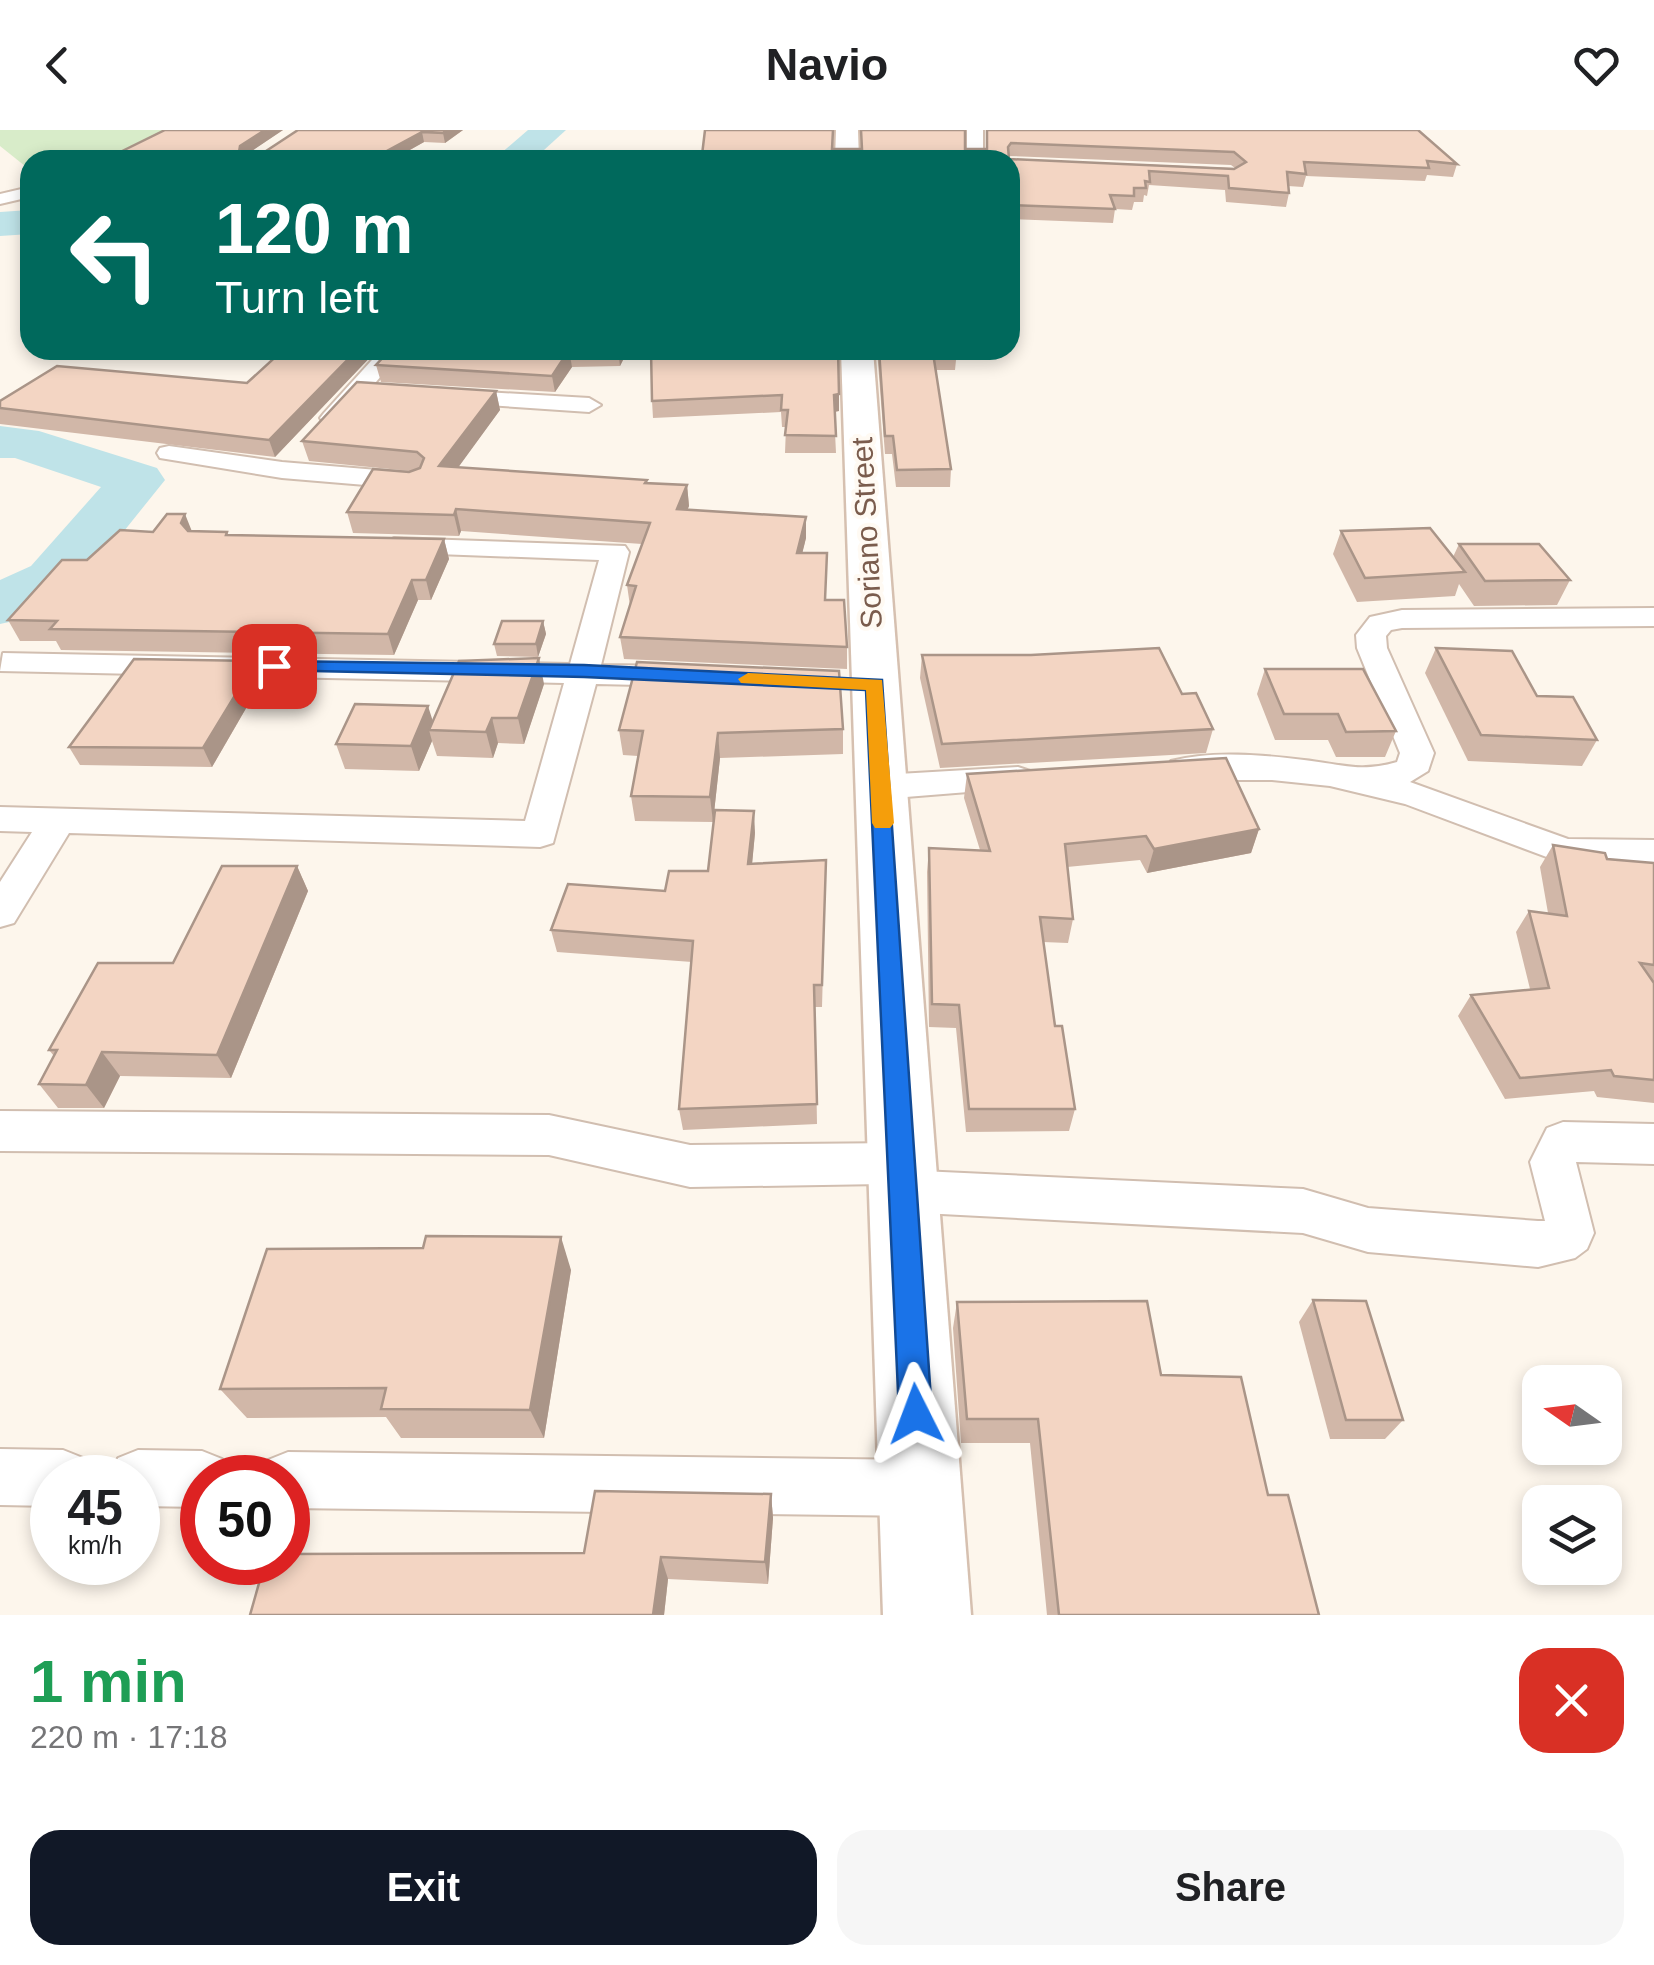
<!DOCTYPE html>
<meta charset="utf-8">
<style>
body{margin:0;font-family:Arial,sans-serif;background:#f6f6f6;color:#202124;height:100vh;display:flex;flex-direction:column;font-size:38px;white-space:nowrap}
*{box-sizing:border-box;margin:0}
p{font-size:32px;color:#757577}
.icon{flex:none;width:55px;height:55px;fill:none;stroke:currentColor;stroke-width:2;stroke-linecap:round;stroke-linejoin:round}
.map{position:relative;height:1485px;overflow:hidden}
.panel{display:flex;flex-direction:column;background:#fff;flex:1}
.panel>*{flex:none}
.top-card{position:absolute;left:20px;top:20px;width:1000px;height:210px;border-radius:30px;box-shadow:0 5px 15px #0003;background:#00695c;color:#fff;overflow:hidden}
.needle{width:65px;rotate:284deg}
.controls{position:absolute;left:1522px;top:1235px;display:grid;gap:20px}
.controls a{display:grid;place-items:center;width:100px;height:100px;border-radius:20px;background:#fff;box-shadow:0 5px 15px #0003;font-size:50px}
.speed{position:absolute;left:30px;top:1325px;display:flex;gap:20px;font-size:50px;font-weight:700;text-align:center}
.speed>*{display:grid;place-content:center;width:130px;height:130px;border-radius:50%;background:#fff;box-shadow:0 5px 15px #0003;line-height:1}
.speed small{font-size:25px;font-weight:400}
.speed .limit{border:15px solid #d22;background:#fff;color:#111}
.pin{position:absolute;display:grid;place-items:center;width:85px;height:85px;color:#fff;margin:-42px;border-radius:20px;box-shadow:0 5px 15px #0006}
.me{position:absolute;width:110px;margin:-55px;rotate:357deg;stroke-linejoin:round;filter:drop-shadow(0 0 8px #0008)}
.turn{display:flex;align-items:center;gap:35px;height:210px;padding:0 30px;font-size:45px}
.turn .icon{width:130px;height:130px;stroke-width:2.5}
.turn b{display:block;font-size:70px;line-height:85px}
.round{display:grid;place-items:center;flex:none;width:105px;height:105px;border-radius:30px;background:#f6f6f6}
.summary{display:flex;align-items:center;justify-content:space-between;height:170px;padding:0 30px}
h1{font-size:60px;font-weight:600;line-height:75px;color:#1e9e55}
.primary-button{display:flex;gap:20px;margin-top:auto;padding:20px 30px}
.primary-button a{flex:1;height:115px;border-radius:30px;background:#111827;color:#fff;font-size:40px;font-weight:600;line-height:115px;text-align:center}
.primary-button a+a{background:#f6f6f6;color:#202124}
header{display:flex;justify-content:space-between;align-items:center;height:130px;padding:0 30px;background:#fff;font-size:45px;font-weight:600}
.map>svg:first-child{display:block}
.green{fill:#d8ecc9}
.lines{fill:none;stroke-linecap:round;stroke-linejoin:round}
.river{fill:#bfe3e8;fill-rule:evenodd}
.minor-casing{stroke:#d1beb0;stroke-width:4}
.secondary-casing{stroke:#d6c0b0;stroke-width:5}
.minor{fill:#fff;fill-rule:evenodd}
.secondary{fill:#fff;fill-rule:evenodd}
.wall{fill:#d1b7a8;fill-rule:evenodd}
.shaded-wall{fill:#aa9588}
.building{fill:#f3d5c3;stroke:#aa9588;stroke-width:2.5;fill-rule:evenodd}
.route{fill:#1a73e8;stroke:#114b97;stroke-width:2.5}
.slow{fill:#f59e0b}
.labels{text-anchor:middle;stroke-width:8;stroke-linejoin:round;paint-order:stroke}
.street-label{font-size:30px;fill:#7a5c4d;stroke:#fffaf3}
</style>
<header><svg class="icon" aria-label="back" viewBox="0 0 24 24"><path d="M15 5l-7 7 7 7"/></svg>Navio<svg class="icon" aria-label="heart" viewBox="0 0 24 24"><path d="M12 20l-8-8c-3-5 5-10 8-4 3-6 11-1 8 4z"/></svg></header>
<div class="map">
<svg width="1654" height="1485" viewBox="0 0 1654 1485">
<rect width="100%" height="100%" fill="#fdf6ec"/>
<path class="green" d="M0,0H180L123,30H30V40L0,16Z"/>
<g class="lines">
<g class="river">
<path d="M528,0H566L533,30H493Z"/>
<path d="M30,80V104L0,106V82Z"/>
<path d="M0,296L39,301L157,338L165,350L75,462L23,489L0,494V450L31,436L101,357L15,328H0Z"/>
</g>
<defs>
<g id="minor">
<rect x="967" y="0" width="16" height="30"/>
<path d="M30,57V67L0,74V64Z"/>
<path d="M381,220H404L340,293H324L320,288L324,283Z"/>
<path d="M451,260L589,268L601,275L589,282L443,272L439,267Z"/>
<path d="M169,316L282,332L413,343L426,351L413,359L282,348L160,328L157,323L160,318Z"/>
<path d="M394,408L625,416L629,422L601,535L685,536L696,539L701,546L696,553L685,556L596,554L553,713L540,717L69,703L14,793L0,797V752L32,702L0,701V677L525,691L564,553L0,541L3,523L570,534L599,430L384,422L380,416Z"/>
<path d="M1654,478V496L1402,498L1391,500L1386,506L1387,518L1434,623L1428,641L1410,652L1568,709L1654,710V736L1568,735L1405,674L1330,656L1272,650H1183L1171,647L1166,639L1171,631C1212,620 1263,625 1304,630C1341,634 1360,643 1397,632L1400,623L1357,518L1356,505L1370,487L1402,480Z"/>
<path d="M1018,637L1030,641L1035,649L1030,657L881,669L869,665L864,657L869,649L881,645Z"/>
<path d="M0,981L549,985L690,1015L902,1013L918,1019L925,1033L921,1041L1303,1059L1368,1078L1538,1091H1545L1530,1032L1547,998L1563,992L1654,994V1034L1576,1032L1594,1103L1587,1119L1575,1128L1538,1137L1368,1122L1303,1103L903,1082L886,1076L879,1061L883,1054L690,1057L549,1025L0,1021Z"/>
<path d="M0,1319L63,1320L83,1328L91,1348H52V1376L0,1375Z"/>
<path d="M138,1320L202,1321L222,1329L229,1348H202V1377L138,1376V1348H110L118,1328Z"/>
<path d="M288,1322L920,1330L940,1338L948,1358L940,1378L920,1386L288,1378V1348H261L268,1330Z"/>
</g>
<g id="secondary">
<path d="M836,0H858L859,30H835Z"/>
<path d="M841,220H873L971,1485H883Z"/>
</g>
</defs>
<use href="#minor" class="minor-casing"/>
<use href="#secondary" class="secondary-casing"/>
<use href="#minor" class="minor"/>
<use href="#secondary" class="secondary"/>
</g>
<g class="wall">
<path d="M165,0H283L250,22L263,23L298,0H463L445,13L424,12L392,30H104Z"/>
<path d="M986,0H1418L1457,34L1453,47L1427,45L1425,51L1306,46L1303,57L1288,56L1289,63L1286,77L1226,72L1225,60L1149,55L1147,66L1144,65L1143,72H1134L1132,80L1115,79L1113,93L1010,89V30L833,19H986ZM1010,26L1231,35L1235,38L1009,29Z"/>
<path d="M283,220H377L275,327L0,294V271L247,253Z"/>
<path d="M390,220H628L620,236L572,237L555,262L381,252L376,235Z"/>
<path d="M651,220L839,281L834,282L836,323H785L786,297H782L781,282L653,288L652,271Z"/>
<path d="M877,220H966L965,230H956L955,240H935L951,339L950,357H896L892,324H885Z"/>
<path d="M496,261L500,280L458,337L647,350V353L687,355L689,376L687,380L806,387V408L802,423L847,517V539L624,529L620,507L630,476L627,455L642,414L461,401L459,406L353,403L347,382L410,341L309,331L302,311Z"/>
<path d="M192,401L227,402L228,405L444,409L449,429L431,470H418L394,525L61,520L56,511H20L8,490L87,430L153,402Z"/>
<path d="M1341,401L1453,427L1459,414L1570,450L1557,475L1474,476L1459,454L1455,466L1357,472L1333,424Z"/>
<path d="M543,491L546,504L538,527L497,526L494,514Z"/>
<path d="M1436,518L1537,566L1597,610L1582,636L1468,631L1425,543Z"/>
<path d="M922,525L1182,564L1213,599L1206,623L940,638L920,548Z"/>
<path d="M1265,539L1396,601L1385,627H1336L1328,610H1275L1257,564Z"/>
<path d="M263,549L212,637L80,635L69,617Z"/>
<path d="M544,554L524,614L498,613L493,628L437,626L432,611L419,641L345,639L336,614L433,591Z"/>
<path d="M843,599V624L720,628L713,692L635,691L631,666L638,626L623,625L619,600Z"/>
<path d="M967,644L1259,699L1251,723L1147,743L1140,730L1067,737L1073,789L1068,813L1043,812L1055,896L1075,979L1069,1001L966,1002L956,898L929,897L927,742L929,718L980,720L964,668Z"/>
<path d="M755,703L752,733L826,730L822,877H815L817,994L683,1000L679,979L692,832L557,822L551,800L665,761L708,741Z"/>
<path d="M1553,715L1607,729L1654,733V973L1597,967L1594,961L1505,969L1458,886L1471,865L1530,859L1516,802L1529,781L1548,783L1540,737Z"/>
<path d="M297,736L308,761L231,948L120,946L104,978H58L39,954L54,926L49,920L173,833Z"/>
<path d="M423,1118L571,1140L544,1308H401L386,1287L247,1288L220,1259Z"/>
<path d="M1313,1170L1403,1290L1385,1309H1330L1299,1192Z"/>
<path d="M957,1172L1161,1245L1268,1365L1319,1485H1047L1030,1313H961L953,1198Z"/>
<path d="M771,1364L773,1388L768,1454L668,1449L664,1485H250L584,1423Z"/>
</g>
<g class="shaded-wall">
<path d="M265,0H283L243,27L239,22L240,16Z"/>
<path d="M447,0H463L445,13L443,3Z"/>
<path d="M422,2L424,12L392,30H370Z"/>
<path d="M357,220H377L275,327L269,310Z"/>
<path d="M569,220L572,237L555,262L552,246Z"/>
<path d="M618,220H628L620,236Z"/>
<path d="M496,261L500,280L444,357L439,336Z"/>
<path d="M839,264V281L833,282L834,265Z"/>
<path d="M687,355L689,376L679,400L677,379Z"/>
<path d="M456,379L461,401L459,406L454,385Z"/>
<path d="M185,384L193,404L190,413L181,393Z"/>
<path d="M806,387V408L797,445V423Z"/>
<path d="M444,409L449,429L431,470L426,450Z"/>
<path d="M412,450L418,470L394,525L388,504Z"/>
<path d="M543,491L546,504L538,527L536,514Z"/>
<path d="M539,528L544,554L524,614L518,588Z"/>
<path d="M256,531L263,549L212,637L203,618Z"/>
<path d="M428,576L436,601L429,600L432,611L419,641L411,616Z"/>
<path d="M492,588L498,613L493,628L486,602Z"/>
<path d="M718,603L720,628L713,692L710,667Z"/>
<path d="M754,681L755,703L750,756L748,734Z"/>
<path d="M1259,699L1251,723L1147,743L1154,719Z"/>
<path d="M297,736L308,761L231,948L217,925Z"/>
<path d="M102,922L120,946L104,978L86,955Z"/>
<path d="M561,1107L571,1140L544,1308L530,1280Z"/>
<path d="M771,1364L773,1388L768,1454L765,1432Z"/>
<path d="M661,1427L668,1449L664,1485H653Z"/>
</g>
<g class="building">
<path d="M165,0H265L240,16L239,22L263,23L298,0H447L443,3L422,2L370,30H104Z"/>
<path d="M705,0H833L832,19H862L861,0H965V19H987V0H1418L1457,34L1427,31L1429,38L1304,32L1306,44L1287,42L1289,63L1229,58L1228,46L1149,41L1150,52L1145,51L1146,58H1134V66L1110,65L1115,79L1010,75V30H703L702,25ZM1011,13L1234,22L1246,32L1234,39L1009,29L1008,17Z"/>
<path d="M283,220H357L269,310L0,278V271L57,236L247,253Z"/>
<path d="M390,220H599H569L552,246L376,235Z"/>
<path d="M651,220H838L839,264L834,265L836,306L785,305L788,280H781L782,265L652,271Z"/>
<path d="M879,220H956V223H933L951,339L897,340L893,306H885Z"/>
<path d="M357,252L496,261L439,336L647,350L645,353L687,355L677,379L806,387L797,423H827L825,470H844L847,517L620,507L636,456L627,455L650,393L456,379L454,385L347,382L373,339L409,342L420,338L424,328L417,322L302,311Z"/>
<path d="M167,384H185L181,393L188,401L227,402L226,405L444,409L426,450H412L388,504L50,499L57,491L8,490L62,430H87L120,400L153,402Z"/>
<path d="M1430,398L1465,442L1365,448L1341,401Z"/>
<path d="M1459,414H1539L1570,450L1485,451Z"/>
<path d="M502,491H543L536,514H494Z"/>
<path d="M1159,518L1182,564L1196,563L1213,599L942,614L922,525H1031Z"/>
<path d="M1436,518L1512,521L1537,566L1573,567L1597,610L1481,605Z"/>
<path d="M539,528L518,588H492L486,602L429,600L459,531Z"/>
<path d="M134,529L256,531L203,618L69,617Z"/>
<path d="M637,532L839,541L843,599L718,603L710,667L631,666L643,601L619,600Z"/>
<path d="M1265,539H1363L1396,601L1346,602L1338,584H1284Z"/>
<path d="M355,574L428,576L411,616L336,614Z"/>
<path d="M1226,628L1259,699L1154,719L1146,706L1065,714L1073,789L1040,787L1055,896H1062L1075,979H969L959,875L932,874L929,718L990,721L967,644Z"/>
<path d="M715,680L754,681L748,734L826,730L822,855H814L817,974L679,979L693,811L551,800L568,754L665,761L669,741H708Z"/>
<path d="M1553,715L1605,723L1607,729L1654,733V835L1640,833L1654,853V950L1614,946L1611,940L1520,948L1471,865L1549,858L1529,781L1567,786Z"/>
<path d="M222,736H297L217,925L102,922L86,955L39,954L57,920H49L98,833H173Z"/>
<path d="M426,1106L561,1107L530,1280L381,1279L386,1258L220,1259L267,1119L423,1118Z"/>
<path d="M1313,1170L1366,1171L1403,1290H1346Z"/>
<path d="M1147,1171L1161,1245L1241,1247L1268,1365H1288L1319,1485H1059L1038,1289H967L957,1172Z"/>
<path d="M595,1361L771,1364L765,1432L661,1427L653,1485H250L265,1432H288V1424L584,1423Z"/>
</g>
<path class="route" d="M274,531L584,535L882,550L932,1284L927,1295L916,1300L904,1295L899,1284L866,560L584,547L267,540V532Z"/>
<path class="slow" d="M748,543L882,550L894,693L890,698H875L872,693L866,560L741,553L738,549Z"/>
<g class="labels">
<g class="street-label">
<text transform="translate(867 403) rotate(-93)" y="10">Soriano Street</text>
</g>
</g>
</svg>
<div class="controls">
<a><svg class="needle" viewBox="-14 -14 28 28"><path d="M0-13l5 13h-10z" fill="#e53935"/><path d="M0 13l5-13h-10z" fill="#757577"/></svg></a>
<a><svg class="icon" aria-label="layers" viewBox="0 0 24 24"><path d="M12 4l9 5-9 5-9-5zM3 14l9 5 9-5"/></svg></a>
</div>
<div class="speed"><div>45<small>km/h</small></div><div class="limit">50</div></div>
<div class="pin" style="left:274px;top:536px;background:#d93025"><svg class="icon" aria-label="arrive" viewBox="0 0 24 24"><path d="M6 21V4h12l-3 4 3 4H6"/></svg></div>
<svg class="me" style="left:916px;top:1284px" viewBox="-20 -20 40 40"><path d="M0-17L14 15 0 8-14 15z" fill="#1a73e8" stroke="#fff" stroke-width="4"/></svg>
<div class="top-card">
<div class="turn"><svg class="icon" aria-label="left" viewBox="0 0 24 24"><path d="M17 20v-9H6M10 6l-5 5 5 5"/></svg><div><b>120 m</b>Turn left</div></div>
</div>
</div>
<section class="panel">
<div class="summary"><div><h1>1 min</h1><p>220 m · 17:18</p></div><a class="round" style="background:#d93025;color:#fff"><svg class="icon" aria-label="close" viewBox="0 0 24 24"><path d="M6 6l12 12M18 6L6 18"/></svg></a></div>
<div class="primary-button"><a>Exit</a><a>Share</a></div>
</section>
